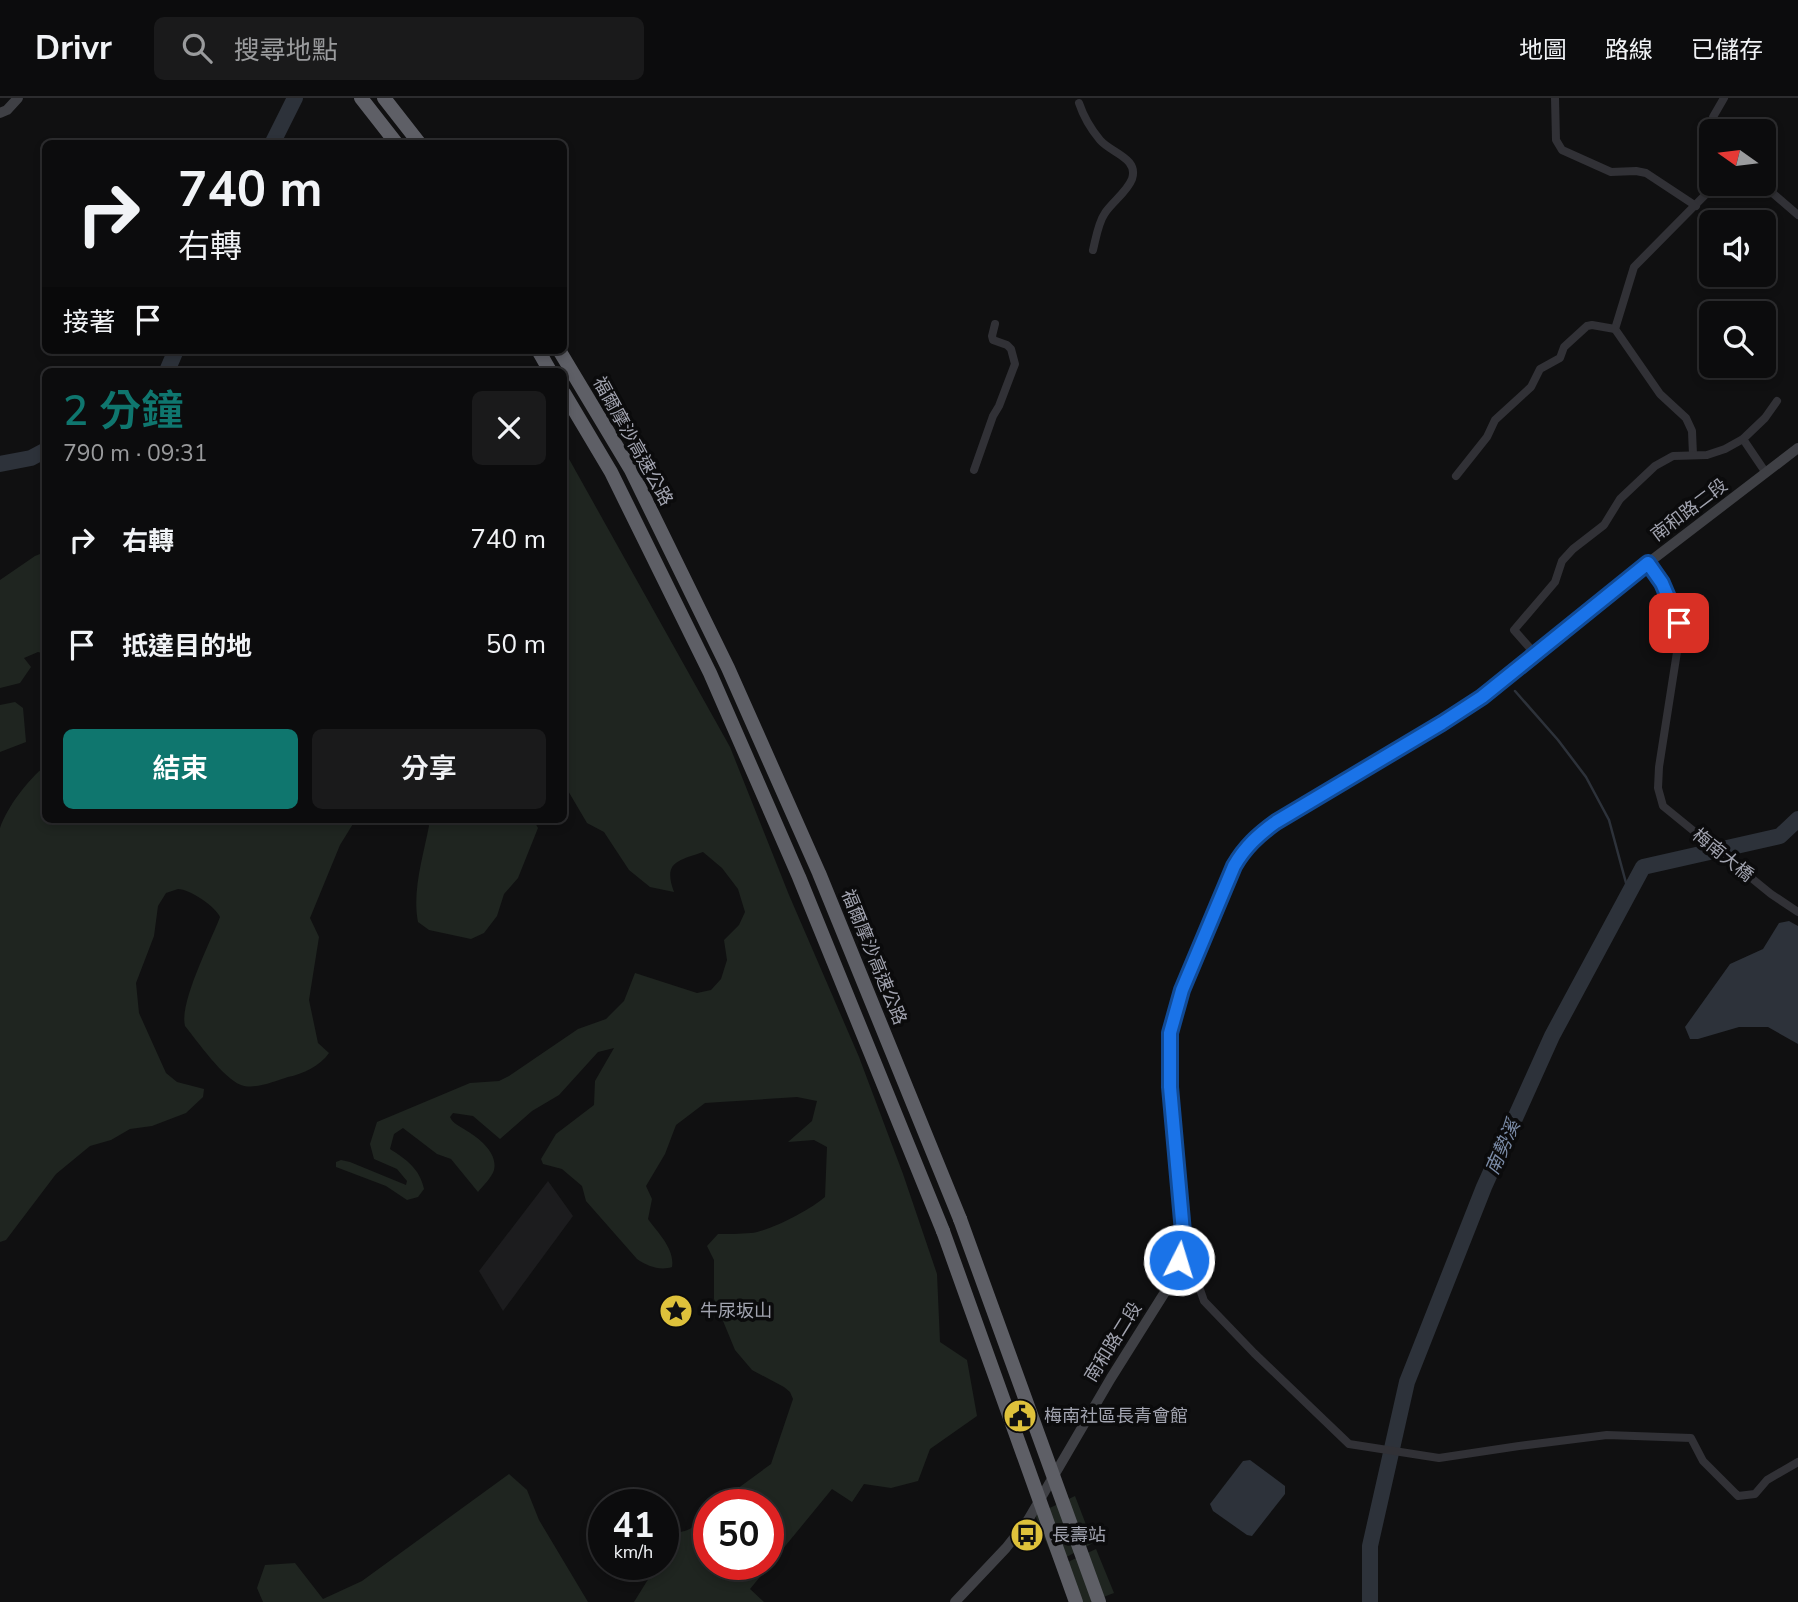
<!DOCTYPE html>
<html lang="zh-TW">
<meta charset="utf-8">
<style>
body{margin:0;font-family:"Nunito Sans","Noto Sans TC",sans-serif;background:#1a1a1b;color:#f1f3f6;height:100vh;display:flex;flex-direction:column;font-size:26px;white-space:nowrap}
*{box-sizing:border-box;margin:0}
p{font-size:23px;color:#9a9b9d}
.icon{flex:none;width:38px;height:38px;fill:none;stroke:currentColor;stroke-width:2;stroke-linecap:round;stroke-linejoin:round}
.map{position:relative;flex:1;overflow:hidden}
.drawer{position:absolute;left:42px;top:270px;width:525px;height:455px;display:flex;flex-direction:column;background:#0c0c0d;border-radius:10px;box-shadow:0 4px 10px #0003,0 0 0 2px #2c2c2e}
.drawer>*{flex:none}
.top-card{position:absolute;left:42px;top:42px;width:525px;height:214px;border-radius:10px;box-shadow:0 4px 10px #0003,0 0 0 2px #2c2c2e;background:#0c0c0d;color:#f1f3f6;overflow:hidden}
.needle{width:46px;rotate:284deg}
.buttons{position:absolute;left:1699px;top:21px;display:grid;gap:14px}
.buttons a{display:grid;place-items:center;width:77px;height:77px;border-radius:10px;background:#0c0c0d;box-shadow:0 4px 10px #0003,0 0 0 2px #2c2c2e;font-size:35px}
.speed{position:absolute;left:588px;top:1391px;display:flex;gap:14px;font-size:35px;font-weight:700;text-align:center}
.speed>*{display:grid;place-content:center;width:91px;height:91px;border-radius:50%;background:#0c0c0d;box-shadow:0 4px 10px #0003,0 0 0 2px #2c2c2e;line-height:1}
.speed small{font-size:18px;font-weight:400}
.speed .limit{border:10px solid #d22;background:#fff;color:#111}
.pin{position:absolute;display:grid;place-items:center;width:60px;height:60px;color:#fff;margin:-30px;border-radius:14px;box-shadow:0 4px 10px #0006}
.me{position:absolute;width:77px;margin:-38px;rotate:5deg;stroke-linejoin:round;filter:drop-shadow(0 0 5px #0008)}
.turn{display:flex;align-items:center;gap:24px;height:147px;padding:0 21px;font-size:32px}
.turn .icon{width:91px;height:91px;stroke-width:2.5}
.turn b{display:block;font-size:49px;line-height:60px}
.then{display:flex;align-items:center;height:66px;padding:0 21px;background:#0003;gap:14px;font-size:26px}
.round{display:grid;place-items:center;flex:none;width:74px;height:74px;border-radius:10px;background:#1a1a1b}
.summary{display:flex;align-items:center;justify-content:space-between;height:119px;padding:0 21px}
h1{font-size:42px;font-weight:600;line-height:52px;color:#0f766e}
.button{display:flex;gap:14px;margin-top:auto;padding:14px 21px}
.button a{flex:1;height:80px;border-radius:10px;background:#0f766e;color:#fff;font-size:28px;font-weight:600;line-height:80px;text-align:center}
.button a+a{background:#1a1a1b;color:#f1f3f6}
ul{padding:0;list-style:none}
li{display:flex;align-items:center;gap:21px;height:105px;padding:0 21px}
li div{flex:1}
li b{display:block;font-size:26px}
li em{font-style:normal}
header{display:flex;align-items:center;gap:42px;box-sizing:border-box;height:98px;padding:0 35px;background:#0c0c0d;border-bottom:2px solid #2c2c2e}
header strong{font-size:33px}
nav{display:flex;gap:38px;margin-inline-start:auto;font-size:24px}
.search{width:490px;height:63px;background:#1a1a1b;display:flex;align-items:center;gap:18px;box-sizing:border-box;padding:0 24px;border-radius:10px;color:#9a9b9d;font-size:26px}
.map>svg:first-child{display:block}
.built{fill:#1c1c1e}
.green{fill:#1f2520}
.water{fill:#2d323a}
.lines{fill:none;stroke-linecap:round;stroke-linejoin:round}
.stream{stroke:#2d323a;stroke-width:2.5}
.river{stroke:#2d323a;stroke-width:16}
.street{stroke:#313136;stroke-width:8}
.secondary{stroke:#3f4045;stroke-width:10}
.highway{stroke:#5e5f66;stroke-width:14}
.highway-bridge{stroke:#5e5f66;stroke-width:14}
.route-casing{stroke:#114b97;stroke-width:18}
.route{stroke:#1a73e8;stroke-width:12}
.labels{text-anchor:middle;stroke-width:7;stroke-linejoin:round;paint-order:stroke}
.street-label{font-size:18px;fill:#a2a4b0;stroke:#0b0b0c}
.poi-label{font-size:18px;fill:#a2a4b0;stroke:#0b0b0c;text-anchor:start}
.water-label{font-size:19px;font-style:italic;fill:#7c8da9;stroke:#0b0b0c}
</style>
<header>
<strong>Drivr</strong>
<div class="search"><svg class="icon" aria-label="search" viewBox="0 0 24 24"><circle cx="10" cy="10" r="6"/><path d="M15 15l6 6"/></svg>搜尋地點</div>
<nav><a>地圖</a><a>路線</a><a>已儲存</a></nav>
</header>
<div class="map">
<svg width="1798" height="1504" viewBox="0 0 1798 1504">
<rect width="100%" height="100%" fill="#101011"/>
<path class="built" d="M548,1083L573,1118L503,1213L479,1173Z"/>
<g class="green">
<path d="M564,352L730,649L789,797L859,959L903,1076L937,1176L940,1244L967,1262L977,1318L930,1351L918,1383L891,1390L864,1386L852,1404L832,1391L750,1491L764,1504H634L657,1467L663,1466V1454L674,1435C692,1433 697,1427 709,1414V1466H768V1407H715L771,1366L793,1301L790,1294L784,1289L752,1272L735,1252L714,1201V1162L707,1148L718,1136C729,1136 740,1136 751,1135C770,1133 810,1112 825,1099L827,1049L814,1042L788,1044L812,1023L817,1003L797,999L705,1005L676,1027L665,1056L646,1088L652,1101L648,1121C658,1135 675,1151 672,1169C660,1173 647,1168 637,1161L586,1103L582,1088L562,1071L543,1066L541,1061L556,1036L594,1007L595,983L614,950L598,954L559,997L532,1013L500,1041L473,1018L453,1015L450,1019C453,1026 460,1028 467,1033C479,1040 498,1055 494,1072C492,1079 483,1088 478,1094L451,1061L437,1056L403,1030L394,1036L390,1051C406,1061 420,1071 424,1091L418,1099L407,1102L386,1088L336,1069V1064L341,1062L350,1064L406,1087L407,1083L397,1071L374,1061L370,1046L377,1024L470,985L499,983L509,978L578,931L606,921L624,903L635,875L697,895L711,892L721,881L727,862L724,842L739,827L745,814L738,791L722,770L703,754C677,763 663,764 674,794L650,789L629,772L604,734L587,725L564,686Z"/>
<path d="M45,454V556L38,554L24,560L31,569L20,585L0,590V482L35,458Z"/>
<path d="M15,604L23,610L26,644L0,654V607Z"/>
<path d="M45,668L46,721H356L340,747L310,820L319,839L309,902L318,945L329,955C320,968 303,976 288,979C275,983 255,992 241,987C224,981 197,943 185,928C179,905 211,843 220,819C216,809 190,791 178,791C174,792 170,794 166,795L158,808L154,838L136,885L139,915L166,975L177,984L204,991L203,999L186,1015L152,1028L130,1031L111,1042L90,1048L56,1076L6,1142L0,1144V730C7,709 28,682 45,668Z"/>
<path d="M426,721H533L538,730L518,780L504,796L497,818L484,835L471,841L429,832L418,824C412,793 423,759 429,728Z"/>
<path d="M509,1376L527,1392L539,1422L588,1504H263L257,1490L265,1467L295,1465L323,1501L362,1483Z"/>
<path d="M1075,1398L1093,1445L1055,1465L1035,1417Z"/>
<path d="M1096,1451L1114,1495L1090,1504H1072L1057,1469Z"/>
</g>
<g class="water">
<path d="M1789,823L1798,828V946L1768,929H1739L1698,941H1690L1685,929L1730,866L1763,851L1779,825Z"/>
<path d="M1250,1362L1285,1388V1396L1252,1438L1247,1437L1213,1413L1210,1406L1243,1363Z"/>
</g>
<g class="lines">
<path class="stream" d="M1515,593L1558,642L1586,679L1609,722L1629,796"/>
<g class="river">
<path d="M272,46L295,0"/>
<path d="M167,273L176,252"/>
<path d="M0,366L31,360L46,352"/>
<path d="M1370,1504V1448L1407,1284L1484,1089L1552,938L1643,769L1780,738L1798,721"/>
</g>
<g class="street">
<path d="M1555,0L1556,42L1562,52L1611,74L1636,73L1646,75L1696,108"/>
<path d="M1079,5C1084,20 1090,30 1100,42C1111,55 1139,60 1132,81C1127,94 1112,104 1105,115C1098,125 1096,140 1093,152"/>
<path d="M1715,33L1713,19L1724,0"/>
<path d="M1762,86L1798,117"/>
<path d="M1743,341L1766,375"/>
<path d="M1693,357L1692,333L1686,320L1660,296L1615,231L1634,169L1716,86"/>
<path d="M974,372L993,318L999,308L1015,266L1011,251L1007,247L993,242L992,238L995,226"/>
<path d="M1456,378L1487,339L1495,322L1531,289L1540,271L1560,260L1564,249L1587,228L1592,227L1615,231"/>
<path d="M1648,465L1662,486L1679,525L1677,554L1659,669L1658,690L1663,708L1771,796L1798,814"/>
<path d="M1536,557L1514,532L1555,484L1562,463L1573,451L1604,427L1620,401L1655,368L1673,358L1707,357L1725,351L1743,341L1765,320L1777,303"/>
<path d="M1182,1148L1194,1174L1204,1203L1254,1255L1349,1346L1439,1360L1519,1348L1607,1337L1691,1340L1703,1363L1738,1398L1755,1396L1767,1382L1798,1364"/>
</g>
<g class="secondary">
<path d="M0,15L7,12L18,0"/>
<path d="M955,1504L1006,1450L1028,1422L1111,1280L1165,1194L1179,1162L1182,1148L1183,1134L1169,989V935L1182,892L1234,768C1245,749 1258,737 1276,724L1442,625L1482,599L1648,465L1798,350"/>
</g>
<g class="highway">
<path d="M361,0L397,46"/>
<path d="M384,0L420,46"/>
<path d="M538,252L550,273"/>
<path d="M559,252L631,372L728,570L819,775L960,1121"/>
<path d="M564,295L611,374L710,575L799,779L943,1133"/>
</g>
<g class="highway-bridge">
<path d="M960,1121L1099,1504"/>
<path d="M943,1133L1076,1504"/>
</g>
</g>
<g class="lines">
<defs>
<path id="route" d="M1179,1162L1182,1148L1183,1134L1170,989V935L1182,892L1234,768C1245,749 1258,737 1276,724L1442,625L1482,599L1648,465L1662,485L1679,525"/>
</defs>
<use href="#route" class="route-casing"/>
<use href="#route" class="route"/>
</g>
<defs>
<symbol id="sight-disc" viewBox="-11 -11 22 22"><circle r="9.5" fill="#dec13b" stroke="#0b0b0c"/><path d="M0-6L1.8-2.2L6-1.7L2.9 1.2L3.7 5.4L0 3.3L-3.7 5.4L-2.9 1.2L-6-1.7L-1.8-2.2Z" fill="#111"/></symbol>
<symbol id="civic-disc" viewBox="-11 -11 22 22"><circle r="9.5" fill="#dec13b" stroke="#0b0b0c"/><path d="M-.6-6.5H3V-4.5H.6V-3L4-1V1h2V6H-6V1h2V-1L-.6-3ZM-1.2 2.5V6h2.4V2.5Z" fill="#111"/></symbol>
<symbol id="bus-disc" viewBox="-11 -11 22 22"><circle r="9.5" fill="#dec13b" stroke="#0b0b0c"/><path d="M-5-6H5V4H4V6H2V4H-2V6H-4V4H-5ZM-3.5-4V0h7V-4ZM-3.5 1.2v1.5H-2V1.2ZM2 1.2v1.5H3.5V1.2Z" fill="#111"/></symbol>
</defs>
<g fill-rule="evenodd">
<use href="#sight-disc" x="657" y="1194" width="38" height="38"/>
<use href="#civic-disc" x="1001" y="1299" width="38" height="38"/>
<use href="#bus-disc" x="1008" y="1418" width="38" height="38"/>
</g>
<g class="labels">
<g class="street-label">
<text transform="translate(633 343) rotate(61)" y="6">福爾摩沙高速公路</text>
<text transform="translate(1689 412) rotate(-37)" y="6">南和路二段</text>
<text transform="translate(1723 757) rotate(39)" y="6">梅南大橋</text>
<text transform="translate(874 859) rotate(68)" y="6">福爾摩沙高速公路</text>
<text transform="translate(1113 1244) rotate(-58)" y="6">南和路二段</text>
</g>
<g class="poi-label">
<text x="700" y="1219">牛尿坂山</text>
<text x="1044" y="1324">梅南社區長青會館</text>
<text x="1052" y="1443">長壽站</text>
</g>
<g class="water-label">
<text transform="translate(1502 1049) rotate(-66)" y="7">南勢溪</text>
</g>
</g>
</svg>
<div class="buttons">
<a><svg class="needle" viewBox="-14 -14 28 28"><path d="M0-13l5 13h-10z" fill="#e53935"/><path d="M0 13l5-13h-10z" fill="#9a9b9d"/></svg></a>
<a><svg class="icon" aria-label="sound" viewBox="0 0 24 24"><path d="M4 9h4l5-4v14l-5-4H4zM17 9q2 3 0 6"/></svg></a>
<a><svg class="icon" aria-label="search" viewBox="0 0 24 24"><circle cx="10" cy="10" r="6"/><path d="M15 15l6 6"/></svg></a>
</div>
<div class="speed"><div>41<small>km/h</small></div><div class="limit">50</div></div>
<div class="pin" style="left:1679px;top:525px;background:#d93025"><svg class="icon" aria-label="arrive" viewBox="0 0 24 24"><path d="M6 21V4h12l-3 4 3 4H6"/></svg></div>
<svg class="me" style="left:1179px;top:1162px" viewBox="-20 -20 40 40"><circle r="17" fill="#1a73e8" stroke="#fff" stroke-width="3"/><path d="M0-11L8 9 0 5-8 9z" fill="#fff"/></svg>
<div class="top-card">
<div class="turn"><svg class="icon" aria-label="right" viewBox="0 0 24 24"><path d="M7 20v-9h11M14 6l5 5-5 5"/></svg><div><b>740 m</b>右轉</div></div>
<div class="then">接著<svg class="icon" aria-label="arrive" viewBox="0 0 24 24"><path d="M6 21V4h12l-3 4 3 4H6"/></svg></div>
</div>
<section class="drawer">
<div class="summary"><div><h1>2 分鐘</h1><p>790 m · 09:31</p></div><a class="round"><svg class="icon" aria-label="close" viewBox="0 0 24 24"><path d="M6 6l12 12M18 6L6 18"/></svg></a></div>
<ul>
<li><svg class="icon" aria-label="right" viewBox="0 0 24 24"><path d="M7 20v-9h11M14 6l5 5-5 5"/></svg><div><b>右轉</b></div><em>740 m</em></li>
<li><svg class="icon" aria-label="arrive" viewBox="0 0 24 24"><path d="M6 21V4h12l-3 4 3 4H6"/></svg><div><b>抵達目的地</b></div><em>50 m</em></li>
</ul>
<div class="button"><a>結束</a><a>分享</a></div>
</section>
</div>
